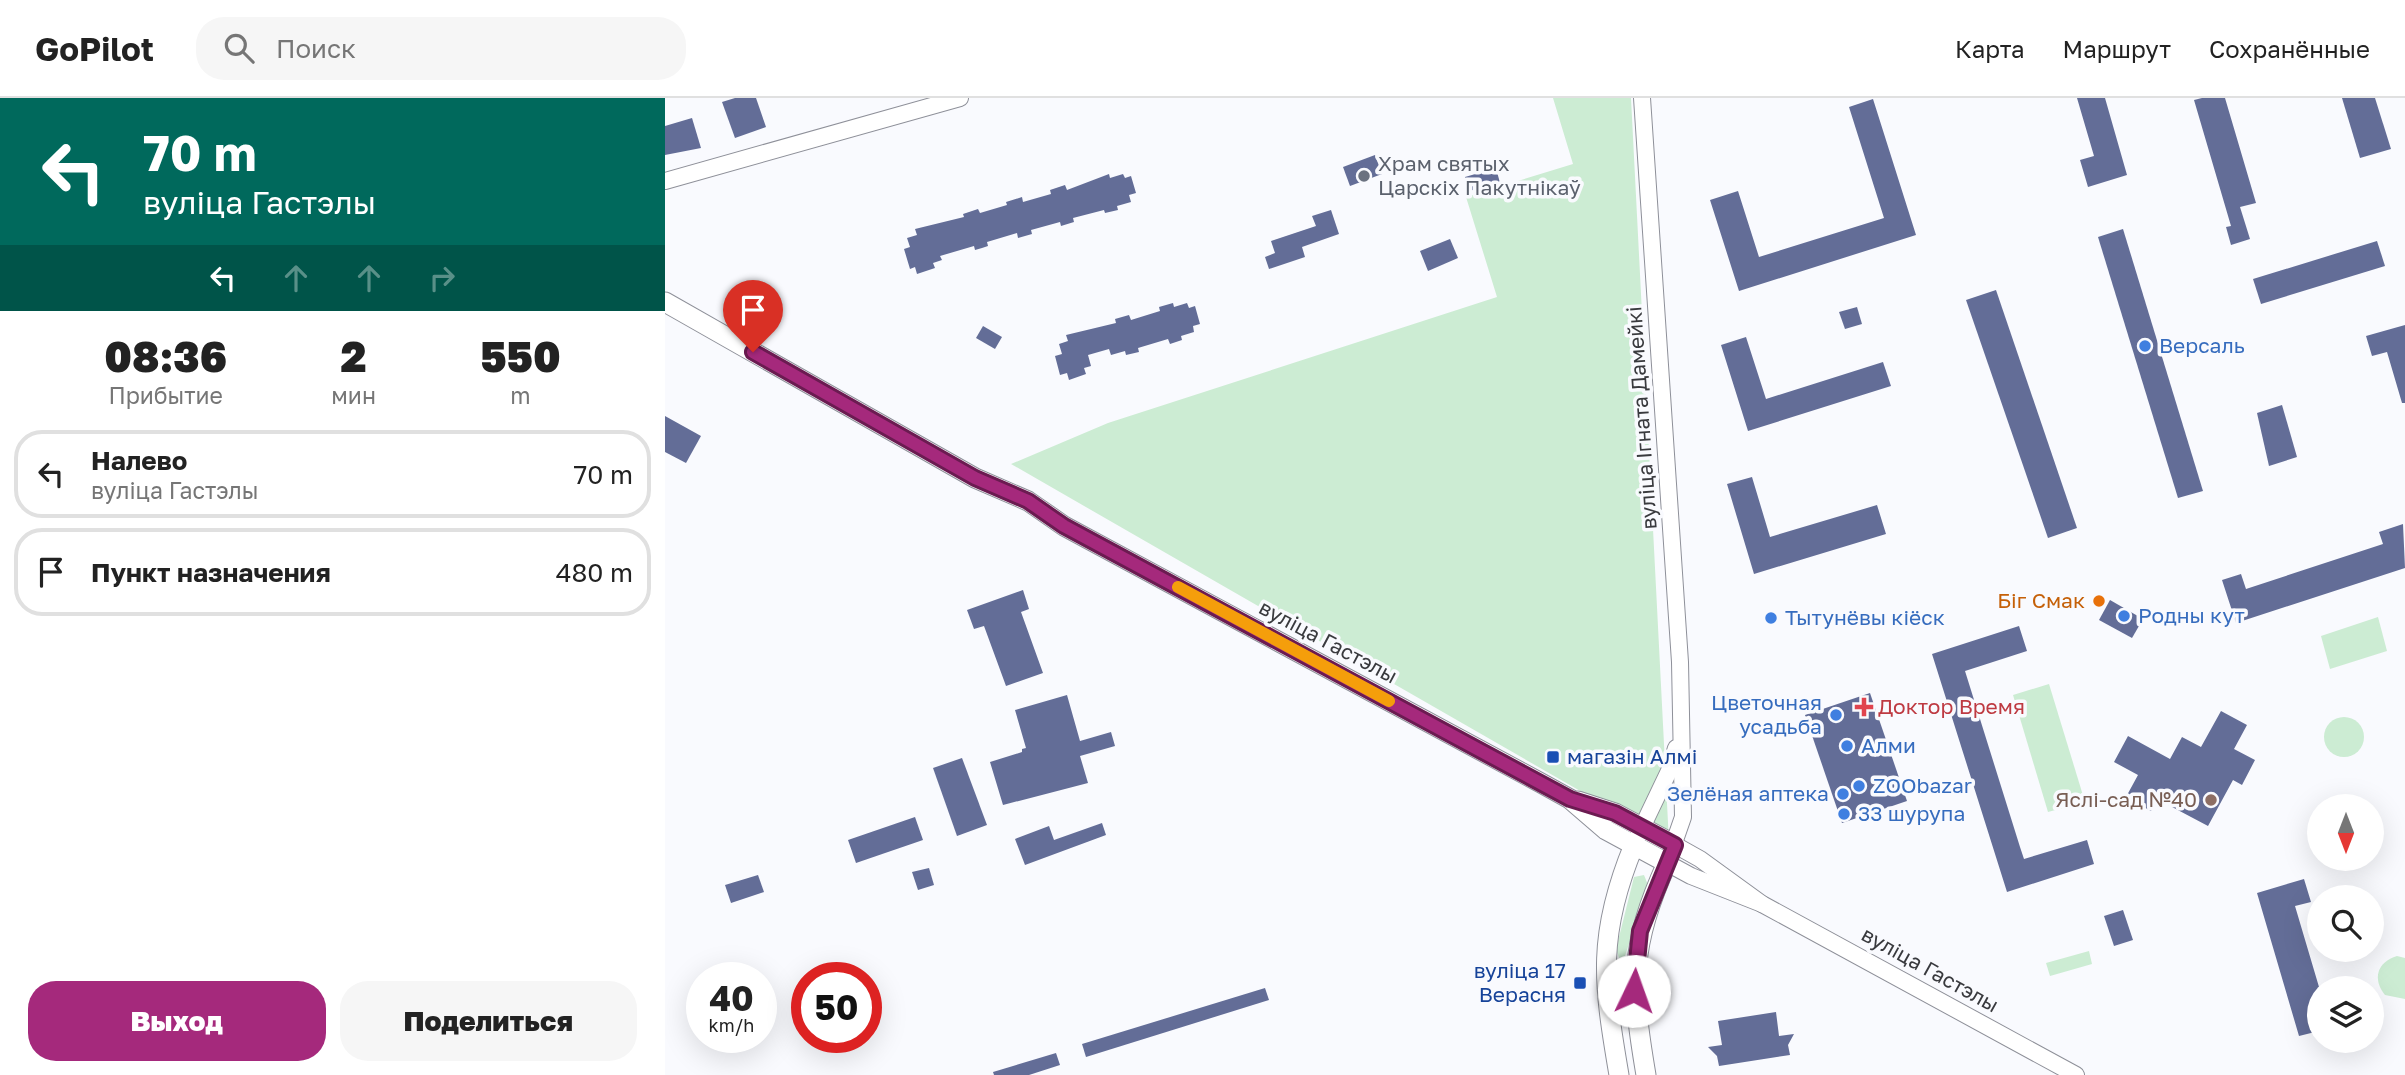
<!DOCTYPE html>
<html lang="ru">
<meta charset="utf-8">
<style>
body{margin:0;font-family:"Golos Text",sans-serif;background:#f6f6f6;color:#222;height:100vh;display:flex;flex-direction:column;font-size:26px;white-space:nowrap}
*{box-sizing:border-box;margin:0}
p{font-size:23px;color:#767676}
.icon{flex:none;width:38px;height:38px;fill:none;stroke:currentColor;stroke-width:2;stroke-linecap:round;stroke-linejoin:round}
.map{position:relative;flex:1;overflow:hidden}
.side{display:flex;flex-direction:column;background:#fff;width:665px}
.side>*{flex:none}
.hud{background:#00695c;color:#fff;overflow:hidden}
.needle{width:46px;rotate:180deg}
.tools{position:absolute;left:1642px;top:696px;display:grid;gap:14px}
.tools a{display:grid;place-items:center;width:77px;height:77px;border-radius:50%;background:#fff;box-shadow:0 7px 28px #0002;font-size:35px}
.speed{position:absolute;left:21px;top:864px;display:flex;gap:14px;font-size:35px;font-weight:700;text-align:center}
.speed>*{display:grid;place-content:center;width:91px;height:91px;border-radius:50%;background:#fff;box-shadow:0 7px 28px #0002;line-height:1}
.speed small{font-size:18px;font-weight:400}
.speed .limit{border:10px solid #d22;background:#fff;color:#111}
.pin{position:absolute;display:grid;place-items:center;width:60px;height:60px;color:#fff;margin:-72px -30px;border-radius:50% 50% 50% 0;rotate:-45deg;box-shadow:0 0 7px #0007}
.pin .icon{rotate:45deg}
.me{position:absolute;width:77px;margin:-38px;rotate:3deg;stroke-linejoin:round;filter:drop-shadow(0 0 5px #0008)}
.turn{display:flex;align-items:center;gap:24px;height:147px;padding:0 28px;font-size:32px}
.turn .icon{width:91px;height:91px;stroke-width:2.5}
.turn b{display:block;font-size:49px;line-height:60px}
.lanes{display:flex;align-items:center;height:66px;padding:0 28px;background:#0003;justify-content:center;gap:35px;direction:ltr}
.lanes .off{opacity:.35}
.eta{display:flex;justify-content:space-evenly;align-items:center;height:119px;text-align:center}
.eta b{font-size:42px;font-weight:800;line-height:49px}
.action{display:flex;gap:14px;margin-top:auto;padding:14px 28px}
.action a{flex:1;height:80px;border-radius:28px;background:#a5297c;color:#fff;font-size:28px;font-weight:800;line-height:80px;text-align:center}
.action a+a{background:#f6f6f6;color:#222}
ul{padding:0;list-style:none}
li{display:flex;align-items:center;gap:21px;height:88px;margin:0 14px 10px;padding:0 14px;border:4px solid #e0e0e0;border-radius:28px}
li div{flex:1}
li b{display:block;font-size:26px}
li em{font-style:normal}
header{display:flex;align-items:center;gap:42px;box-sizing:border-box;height:98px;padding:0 35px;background:#fff;border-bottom:2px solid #e0e0e0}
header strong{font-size:33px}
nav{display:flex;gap:38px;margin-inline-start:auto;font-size:24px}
.search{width:490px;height:63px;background:#f6f6f6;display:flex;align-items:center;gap:18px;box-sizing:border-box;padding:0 24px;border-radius:28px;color:#767676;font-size:26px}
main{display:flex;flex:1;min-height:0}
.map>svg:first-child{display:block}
.green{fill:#ccecd3}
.building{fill:#636d97}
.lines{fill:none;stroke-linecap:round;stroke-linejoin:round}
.minor-casing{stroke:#8e9099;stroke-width:18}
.major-casing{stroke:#8e9099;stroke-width:21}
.minor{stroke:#fff;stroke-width:16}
.major{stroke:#fff;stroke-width:19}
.route-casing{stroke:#6b1b51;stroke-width:18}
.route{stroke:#a5297c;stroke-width:12}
.slow{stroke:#f59e0b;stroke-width:12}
.worship-dot{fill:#6b7280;stroke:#f9fafe;stroke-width:2.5}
.shop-dot{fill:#3f7fe0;stroke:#f9fafe;stroke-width:2.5}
.food-dot{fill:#e8710a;stroke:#f9fafe;stroke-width:2.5}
.health-dot{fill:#e0444e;stroke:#f9fafe;stroke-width:2.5}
.transit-dot{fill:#1a4fb4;stroke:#f9fafe;stroke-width:2.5}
.education-dot{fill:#8d6e63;stroke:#f9fafe;stroke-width:2.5}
.labels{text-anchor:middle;stroke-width:7;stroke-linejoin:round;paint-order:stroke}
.worship-label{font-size:21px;fill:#5b616d;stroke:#f9fafe;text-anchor:start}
.shop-label{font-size:21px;fill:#366cbe;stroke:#f9fafe;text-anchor:start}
.street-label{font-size:21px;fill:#393a3e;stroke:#f9fafe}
.food-label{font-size:21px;fill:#c56008;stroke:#f9fafe;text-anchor:end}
.health-label{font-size:21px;fill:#be3a42;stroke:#f9fafe;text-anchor:start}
.transit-label{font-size:21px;fill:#164399;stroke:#f9fafe;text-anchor:start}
.education-label{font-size:21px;fill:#785e54;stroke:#f9fafe;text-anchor:end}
</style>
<header>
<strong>GoPilot</strong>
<div class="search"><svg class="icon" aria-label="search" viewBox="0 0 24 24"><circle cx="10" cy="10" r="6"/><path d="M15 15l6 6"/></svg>Поиск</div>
<nav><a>Карта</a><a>Маршрут</a><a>Сохранённые</a></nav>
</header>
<main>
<section class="side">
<div class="hud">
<div class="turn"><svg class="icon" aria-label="left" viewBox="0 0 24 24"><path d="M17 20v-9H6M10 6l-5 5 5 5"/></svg><div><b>70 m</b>вуліца Гастэлы</div></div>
<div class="lanes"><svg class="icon" aria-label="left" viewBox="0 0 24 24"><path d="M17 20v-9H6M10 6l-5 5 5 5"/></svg><svg class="icon off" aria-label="ahead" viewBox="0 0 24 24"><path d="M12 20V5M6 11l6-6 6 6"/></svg><svg class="icon off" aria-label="ahead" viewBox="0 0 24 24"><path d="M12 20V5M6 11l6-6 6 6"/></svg><svg class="icon off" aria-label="right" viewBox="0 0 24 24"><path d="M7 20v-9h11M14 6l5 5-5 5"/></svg></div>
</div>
<div class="eta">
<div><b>08:36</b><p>Прибытие</p></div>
<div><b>2</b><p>мин</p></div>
<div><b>550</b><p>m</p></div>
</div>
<ul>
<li><svg class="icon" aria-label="left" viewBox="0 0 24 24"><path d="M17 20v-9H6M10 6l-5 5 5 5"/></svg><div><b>Налево</b><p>вуліца Гастэлы</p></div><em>70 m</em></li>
<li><svg class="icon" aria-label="arrive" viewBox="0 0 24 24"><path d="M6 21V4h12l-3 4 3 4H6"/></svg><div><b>Пункт назначения</b></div><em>480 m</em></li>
</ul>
<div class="action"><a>Выход</a><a>Поделиться</a></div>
</section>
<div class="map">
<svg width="1740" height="977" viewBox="0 0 1740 977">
<rect width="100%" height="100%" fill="#f9fafe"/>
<g class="green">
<path d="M888,0H966L1004,744L346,366L443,325L832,199L801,99L908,66Z"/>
<path d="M1713,519L1722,553L1665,571L1656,538Z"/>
<path d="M1384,586L1420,704L1383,714L1348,597Z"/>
<circle cx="1679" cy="639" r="20"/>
<path d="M979,777L983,787L960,858L954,860L951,851L969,779Z"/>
<path d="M1424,853L1427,866L1385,878L1381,865Z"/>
<path d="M1732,858L1740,860V901L1720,897C1707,881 1712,864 1732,858Z"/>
</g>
<g class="building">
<path d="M70,0H91L101,29L70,40L57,4Z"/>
<path d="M1412,0H1440L1462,77L1423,89L1415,62L1429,58Z"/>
<path d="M1537,0H1560L1591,105L1575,109L1585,141L1566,147L1561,129L1566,128L1529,2Z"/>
<path d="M1677,0H1710L1726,51L1695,60Z"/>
<path d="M1208,1L1251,137L1074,193L1045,102L1073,93L1094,159L1219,120L1184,9Z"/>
<path d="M27,20L36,50L0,57V28Z"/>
<path d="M710,57L717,76L685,88L678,69Z"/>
<path d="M831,70L835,85L804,93L800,79Z"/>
<path d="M444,76L445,80L458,76L460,80L466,78L471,95L464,97L466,104L452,108L453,112L440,115L439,112L408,120L409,124L396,128L395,124L366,132L367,136L353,140L352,135L322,144L323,148L317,150L310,152L309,148L275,158L277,162L268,165L270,170L252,176L250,169L245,171L239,151L245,149L242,140L252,137L250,131L299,119L298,116L313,111L315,115L342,107L341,104L357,99L358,104L386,96L385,92L400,87L402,92Z"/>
<path d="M666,112L674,136L637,149L640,159L604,171L600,159L610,155L606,143L651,128L647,118Z"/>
<path d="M1458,131L1538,393L1513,400L1433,139Z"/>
<path d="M785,141L793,160L763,173L755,153Z"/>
<path d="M1712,143L1720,168L1596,206L1588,181Z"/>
<path d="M1331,192L1412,430L1383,440L1301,202Z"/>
<path d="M508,205L509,209L522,205L524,210L530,208L535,226L528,228L529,234L516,238L517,242L505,246L503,241L473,250L474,254L461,257L460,253L446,257L444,251L423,257L426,268L419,270L421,276L404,282L402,275L395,277L390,258L397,256L394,246L403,243L401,237L451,225L450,221L464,217L466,222L495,213L494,209Z"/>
<path d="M1192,209L1197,226L1180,231L1174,214Z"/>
<path d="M1740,227V305H1737L1722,254L1707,258L1701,238Z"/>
<path d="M318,228L337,239L330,251L311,240Z"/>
<path d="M1081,239L1101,301L1218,264L1226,288L1083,333L1056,247Z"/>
<path d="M1617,307L1632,359L1604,368L1592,315Z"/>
<path d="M0,318L36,338L21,365L0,354Z"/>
<path d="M1087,379L1105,439L1212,407L1221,436L1089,476L1062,386Z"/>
<path d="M1738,426L1740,470L1571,525L1557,482L1576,476L1581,491L1718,446L1714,434Z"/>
<path d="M358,492L364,511L356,514L378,575L341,588L319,528L309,531L302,512Z"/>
<path d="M1445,502L1478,521L1467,540L1434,522Z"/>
<path d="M1354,528L1362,553L1300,573L1355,749L1359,761L1422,742L1429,766L1342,794L1267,556Z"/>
<path d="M1205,595L1242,703L1177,725L1140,617Z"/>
<path d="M402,597L415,643L446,634L450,648L415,658L423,685L338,707L325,664L357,654V651L361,650L350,612Z"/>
<path d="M1556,613L1582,627L1569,651L1590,662L1577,687L1568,682L1543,728L1492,701L1486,713L1461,699L1473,677L1449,664L1463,638L1505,661L1517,639L1536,649Z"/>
<path d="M297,660L322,727L292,738L268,670Z"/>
<path d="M250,719L258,742L191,765L183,742Z"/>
<path d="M437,725L441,737L360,767L350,741L384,728L389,742Z"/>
<path d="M264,770L269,787L253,792L247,774Z"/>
<path d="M93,777L99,794L66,805L60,787Z"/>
<path d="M1639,781L1646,804L1630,808L1654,889V933L1634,938L1592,795Z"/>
<path d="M1458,812L1468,842L1449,848L1439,818Z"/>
<path d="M600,890L604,902L421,959L417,946Z"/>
<path d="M1111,914L1114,938L1129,936L1123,947L1125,957L1054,968L1052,958L1043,949L1057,947L1053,923Z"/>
<path d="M391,955L395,967L364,977H329L328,974Z"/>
</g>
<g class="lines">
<defs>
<g id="minor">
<path d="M977,0L1015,564L1018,719L1002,765L1026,778L1097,806"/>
<path d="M0,83L295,0"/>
<path d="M973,738L1004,673L1011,650"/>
<path d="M1010,747L1035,761L1097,806L1411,977"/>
</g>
<g id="major">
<path d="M0,204L310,380L363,403L399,428L876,685L905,701L941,732L1002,765C964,848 966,889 981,977"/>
<path d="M913,703L950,715L1010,747"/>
<path d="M954,977C938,884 932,836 969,747"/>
</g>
</defs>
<use href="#minor" class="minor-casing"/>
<use href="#major" class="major-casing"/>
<use href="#minor" class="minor"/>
<use href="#major" class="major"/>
</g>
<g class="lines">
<defs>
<path id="route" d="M88,254L310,380L363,403L399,428L905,701L950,715L1010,747L975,833L969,893"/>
</defs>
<use href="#route" class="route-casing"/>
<use href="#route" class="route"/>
<path class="slow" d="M513,489L724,603"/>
</g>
<circle class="worship-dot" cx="699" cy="78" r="7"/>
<g class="shop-dot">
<circle cx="1480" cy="248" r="7"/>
<circle cx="1459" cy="518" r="7"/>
<circle cx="1106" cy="520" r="7"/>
<circle cx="1171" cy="617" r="7"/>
<circle cx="1182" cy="648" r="7"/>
<circle cx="1194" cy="688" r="7"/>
<circle cx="1178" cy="696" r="7"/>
<circle cx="1179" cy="716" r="7"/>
</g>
<circle class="food-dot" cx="1434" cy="503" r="7"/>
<path class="health-dot" d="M1195.5 598.5h7v7h7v7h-7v7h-7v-7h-7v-7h7z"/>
<g class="transit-dot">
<rect x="881" y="652" width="14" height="14" rx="3.5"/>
<rect x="908" y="878" width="14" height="14" rx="3.5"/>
</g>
<circle class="education-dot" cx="1546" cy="702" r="7"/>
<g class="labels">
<g class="worship-label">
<text x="713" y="73">Храм святых<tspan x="713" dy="24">Царскіх Пакутнікаў</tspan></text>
</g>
<g class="shop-label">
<text x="1494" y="255">Версаль</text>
<text x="1473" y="525">Родны кут</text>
<text x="1120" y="527">Тытунёвы кіёск</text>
<text x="1157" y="612" text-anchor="end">Цветочная<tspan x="1157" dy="24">усадьба</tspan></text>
<text x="1196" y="655">Алми</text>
<text x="1208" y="695">ZOObazar</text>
<text x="1164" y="703" text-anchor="end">Зелёная аптека</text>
<text x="1193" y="723">33 шурупа</text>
</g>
<g class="street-label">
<text transform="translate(977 320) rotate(-94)" y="7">вуліца Ігната Дамейкі</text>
<text transform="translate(663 544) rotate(28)" y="7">вуліца Гастэлы</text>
<text transform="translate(1265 872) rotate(29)" y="7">вуліца Гастэлы</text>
</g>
<g class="food-label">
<text x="1420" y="510">Біг Смак</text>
</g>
<g class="health-label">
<text x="1213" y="616">Доктор Время</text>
</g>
<g class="transit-label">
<text x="902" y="666">магазін Алмі</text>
<text x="901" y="880" text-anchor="end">вуліца 17<tspan x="901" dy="24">Верасня</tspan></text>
</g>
<g class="education-label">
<text x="1532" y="709">Яслі-сад №40</text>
</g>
</g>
</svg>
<div class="tools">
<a><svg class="needle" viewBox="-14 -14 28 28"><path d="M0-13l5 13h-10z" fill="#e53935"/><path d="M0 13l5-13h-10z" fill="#767676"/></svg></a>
<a><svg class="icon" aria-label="search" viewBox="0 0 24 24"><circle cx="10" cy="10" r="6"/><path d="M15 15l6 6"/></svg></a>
<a><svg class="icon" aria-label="layers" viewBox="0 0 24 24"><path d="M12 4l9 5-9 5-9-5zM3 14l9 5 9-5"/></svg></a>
</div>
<div class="speed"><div>40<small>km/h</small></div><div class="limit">50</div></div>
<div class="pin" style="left:88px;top:254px;background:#d93025"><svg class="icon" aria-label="arrive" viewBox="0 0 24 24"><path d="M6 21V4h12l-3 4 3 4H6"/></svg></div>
<svg class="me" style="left:969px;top:893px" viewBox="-20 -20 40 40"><circle r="19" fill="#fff"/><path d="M0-13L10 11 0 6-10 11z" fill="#a5297c"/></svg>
</div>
</main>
